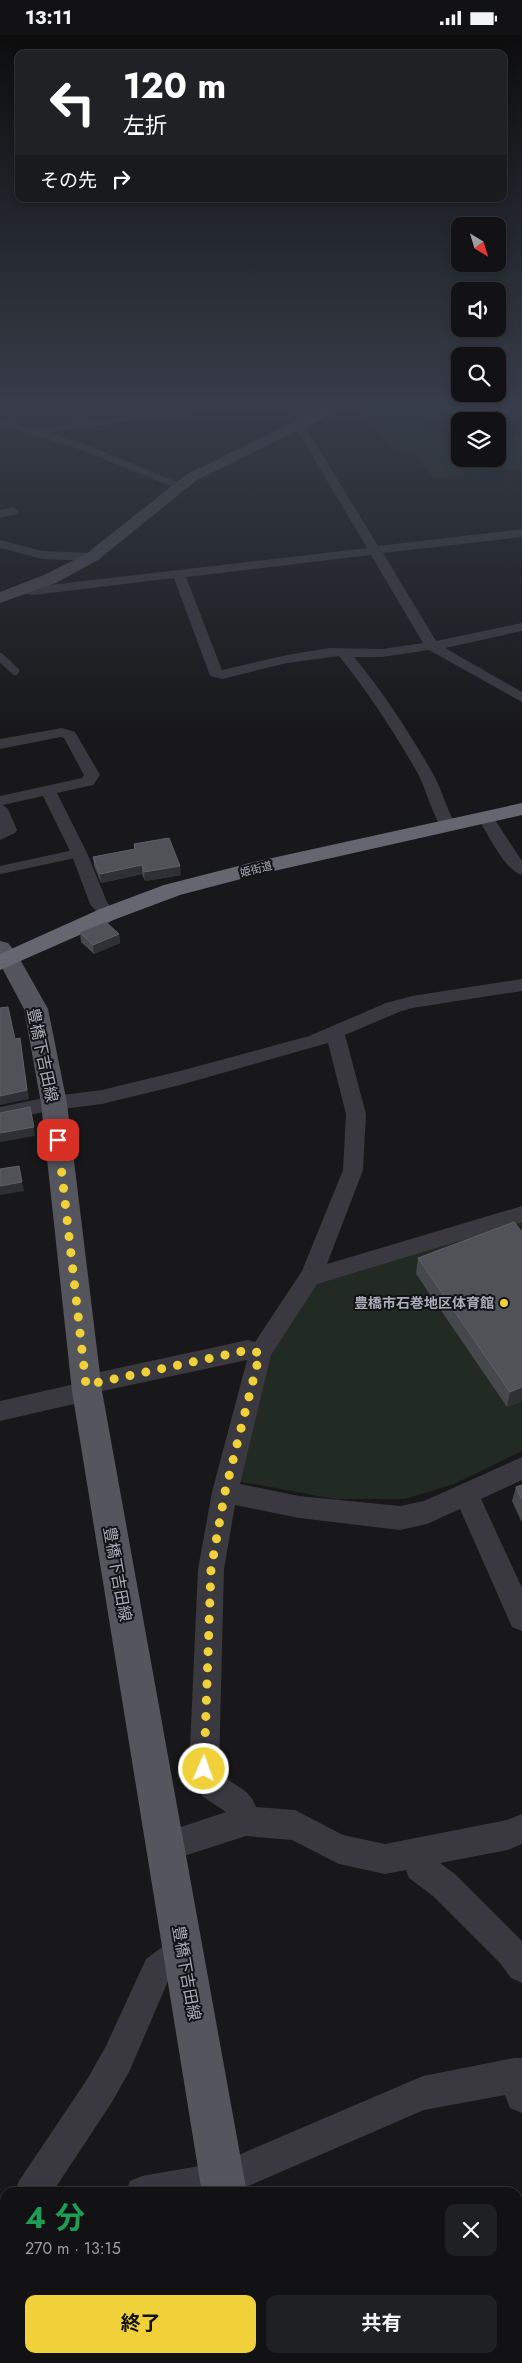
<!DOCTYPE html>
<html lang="ja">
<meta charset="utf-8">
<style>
body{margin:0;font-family:Jost,"Noto Sans JP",sans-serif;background:#1f2022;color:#f1f3f6;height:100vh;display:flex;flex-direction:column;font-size:19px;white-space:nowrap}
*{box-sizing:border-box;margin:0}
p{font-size:16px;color:#9c9ea0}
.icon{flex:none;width:28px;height:28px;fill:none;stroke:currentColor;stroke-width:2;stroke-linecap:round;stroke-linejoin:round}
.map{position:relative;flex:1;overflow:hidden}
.drawer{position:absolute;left:0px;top:2152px;width:522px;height:176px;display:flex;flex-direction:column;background:#121214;border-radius:15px 15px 0 0;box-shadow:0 2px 8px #0003,0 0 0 1px #313234}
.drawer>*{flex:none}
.top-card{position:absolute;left:15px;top:15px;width:492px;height:152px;border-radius:10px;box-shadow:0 2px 8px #0003,0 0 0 1px #313234;background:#202124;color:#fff;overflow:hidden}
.needle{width:32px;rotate:142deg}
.controls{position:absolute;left:451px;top:182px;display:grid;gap:10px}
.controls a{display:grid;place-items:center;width:55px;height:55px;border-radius:10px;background:#121214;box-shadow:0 2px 8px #0003,0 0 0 1px #313234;font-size:25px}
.pin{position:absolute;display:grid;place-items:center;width:42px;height:42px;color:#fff;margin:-21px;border-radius:10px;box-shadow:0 2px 8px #0006}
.me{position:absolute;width:55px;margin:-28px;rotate:2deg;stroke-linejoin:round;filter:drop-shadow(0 0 4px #0008)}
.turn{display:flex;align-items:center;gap:18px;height:105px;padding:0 25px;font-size:22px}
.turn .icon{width:65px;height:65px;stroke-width:2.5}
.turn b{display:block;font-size:35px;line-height:42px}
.then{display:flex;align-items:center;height:48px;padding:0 25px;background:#0003;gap:10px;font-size:19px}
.round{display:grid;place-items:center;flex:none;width:52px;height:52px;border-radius:10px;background:#1f2022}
.overview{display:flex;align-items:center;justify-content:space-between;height:85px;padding:0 25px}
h1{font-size:30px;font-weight:700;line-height:38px;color:#1e9e55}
.primary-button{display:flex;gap:10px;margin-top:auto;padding:10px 25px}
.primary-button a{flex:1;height:58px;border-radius:10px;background:#f0d139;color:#111;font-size:20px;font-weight:700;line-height:58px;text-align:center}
.primary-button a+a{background:#1f2022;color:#f1f3f6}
.status{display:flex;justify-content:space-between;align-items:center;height:35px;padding:0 25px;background:#121214;direction:ltr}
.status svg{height:14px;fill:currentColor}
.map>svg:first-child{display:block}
.built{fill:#242427}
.green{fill:#222a24}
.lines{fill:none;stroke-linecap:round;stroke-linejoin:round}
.lane{stroke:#39393f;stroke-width:8}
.street{fill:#39393f;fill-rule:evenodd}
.secondary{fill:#47474f;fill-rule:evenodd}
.primary{fill:#55555e;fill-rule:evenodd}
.highway{fill:#656670;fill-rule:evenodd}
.wall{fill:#46484c}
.shaded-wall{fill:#2f3033}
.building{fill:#515258;stroke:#5f6067}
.route{stroke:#f0d139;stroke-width:9;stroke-dasharray:0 16.2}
.poi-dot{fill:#f0d139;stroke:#131315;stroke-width:2}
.labels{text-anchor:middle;stroke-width:4;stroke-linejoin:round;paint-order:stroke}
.far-street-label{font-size:11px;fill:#aaacb9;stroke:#131315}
.poi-label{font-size:14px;font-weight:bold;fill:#aaacb9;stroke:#131315;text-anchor:end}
.near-street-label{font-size:16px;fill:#aaacb9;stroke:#131315}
</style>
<div class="status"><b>13:11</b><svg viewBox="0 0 49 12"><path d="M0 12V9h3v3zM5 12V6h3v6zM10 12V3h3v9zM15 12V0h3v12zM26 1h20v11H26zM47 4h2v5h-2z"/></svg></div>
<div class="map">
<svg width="522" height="2328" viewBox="0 0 522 2328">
<rect width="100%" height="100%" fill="#18181a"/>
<path class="built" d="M0,368H134L150,379L32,394L0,385Z"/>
<g class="green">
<path d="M381,368H462L468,371L469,375L436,382L423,388L460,416V424H498V418L505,417L507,403L522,400V437L507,434L434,443L415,420L390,411L359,377L356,371Z"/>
<path d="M522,1186V1416L454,1449L405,1464H334L232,1445L267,1314L313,1247Z"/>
</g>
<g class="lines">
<g class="lane">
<path d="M0,622L15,636"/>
<path d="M0,835L79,818"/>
</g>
<g class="street">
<path d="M219,368H245L240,371L49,398L82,408L182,449L184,451L178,454L74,412L0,391V385L34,394Z"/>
<path d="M281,368H291L378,511L522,494V502L383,518L436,606L522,588V596L445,613L522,657V667L429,615L382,622H354C383,657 409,697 432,737C442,754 446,773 456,790L454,793H442C430,776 427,755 417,737C394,697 368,657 339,621L287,628L222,644L211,641L209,638L174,543L33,560L20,558L19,555L25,551L33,552L367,513ZM371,520L423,608L382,614L329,613L287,620L222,635L186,542Z"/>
<path d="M474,368H489L522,379V386L475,370Z"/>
<path d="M13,472L19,476L17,479L0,483V475Z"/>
<path d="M0,505L42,516L92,518L98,522L92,526L42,524L0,513Z"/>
<path d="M62,693L75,697L100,740L93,750L57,758L87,818L107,867L117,879L114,883H102L90,869L71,818L43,761L3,770L8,774L17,795L15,798L0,805V761L82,743L84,740L64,703L61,702L0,714V704Z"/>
<path d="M485,777L491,779L522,826V840C505,836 487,797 477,782L479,779Z"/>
<path d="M522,944V956L412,973L399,977L345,1000L366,1079L363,1135L327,1229L522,1171V1187L317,1249L271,1320L240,1449L299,1461L400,1471L424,1466L522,1422V1445L481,1464L522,1553V1596L512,1592L460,1474L427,1489L400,1495L299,1483L235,1470L224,1534L219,1733C228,1752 248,1749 256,1772L295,1775L343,1800L385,1809L507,1785L522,1779V1809L508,1815L440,1828L455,1839L522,1906V1948L511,1943L500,1928L433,1861L409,1843L406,1835L385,1839L339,1829L292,1805L246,1801L165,1827L154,1823L150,1812L154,1801L226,1777L202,1761L189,1735L198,1534L212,1457L247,1325L98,1357L95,1363L87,1366L0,1386V1366L75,1349L78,1343L86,1340L248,1305L255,1307L302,1236L343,1135L346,1079L328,1008L180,1050L102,1069L54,1075L0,1086V1072L54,1061L102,1055L180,1036L309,1001L386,968L412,961Z"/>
<path d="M183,1900L194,1905L199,1916L194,1927L168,1946L130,2035L112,2067L52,2158H14L19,2146L88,2043L106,2011L146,1924L172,1905Z"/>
<path d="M514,2023H522V2078L510,2073L505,2060L424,2075L232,2158H125L130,2146L142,2141L222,2127L423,2041Z"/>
<path d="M5,2170V2210L0,2212V2172Z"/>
</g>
<path class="secondary" d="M333,368H350L348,371L197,445L98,525L56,548L0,568V557L44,540L86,519L187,439Z"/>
<g class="primary">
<path d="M0,906L8,908L17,919L48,974L67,1068L102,1356L247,2158H202L72,1356L41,1068L24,974L0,929Z"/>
<rect x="231" y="2324" width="48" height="4"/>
</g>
<path class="highway" d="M522,768V780L256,840L180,860L116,884L0,935V919L100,874L164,850L254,827Z"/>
</g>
<g class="wall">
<path d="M134,809L181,840L145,846L142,839L101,848L94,831L93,822L134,814Z"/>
<path d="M80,897L119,899L120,908L94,919L81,907Z"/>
<path d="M418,1223L522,1366L507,1372L416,1239Z"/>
<path d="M522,1450V1488L512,1466L516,1452Z"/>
</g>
<g class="shaded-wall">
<path d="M142,830V839L101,848L100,839Z"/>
<path d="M180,831L181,840L145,846L144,837Z"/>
<path d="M119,899L120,908L94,919L93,910Z"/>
<path d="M20,1003L29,1064L0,1070V1061Z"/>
<path d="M34,1092L35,1101L0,1107V1098Z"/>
<path d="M22,1147L24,1156L0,1160V1151Z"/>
<path d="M522,1352V1366L507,1372L510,1357Z"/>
</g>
<g class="building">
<path d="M169,803L180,831L144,837L142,830L100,839L93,822L135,814L134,809Z"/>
<path d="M106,887L119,899L93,910L80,897Z"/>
<path d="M8,972L15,1004L20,1003L27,1055L0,1061V973Z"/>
<path d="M30,1072L34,1092L0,1098V1078Z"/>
<path d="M19,1131L22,1147L0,1151V1134Z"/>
<path d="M514,1187L522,1197V1352L510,1357L418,1223Z"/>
<path d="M522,1450V1465L516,1452Z"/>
</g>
<linearGradient id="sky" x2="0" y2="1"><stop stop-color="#0d0d0e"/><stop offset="0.53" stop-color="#373d49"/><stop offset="1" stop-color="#373d49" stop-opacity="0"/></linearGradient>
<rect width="522" height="694" fill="url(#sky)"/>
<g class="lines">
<path class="route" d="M58,1105L86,1350L248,1315L260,1318L225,1457L211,1534L204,1734"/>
</g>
<circle class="poi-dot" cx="504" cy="1268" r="5"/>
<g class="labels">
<g class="far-street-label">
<text transform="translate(256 834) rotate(-14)" y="4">姫街道</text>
</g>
<g class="poi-label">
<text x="494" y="1273">豊橋市石巻地区体育館</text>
</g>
<g class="near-street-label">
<text transform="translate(43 1020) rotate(78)" y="6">豊橋下吉田線</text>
<text transform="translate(118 1539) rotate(80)" y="6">豊橋下吉田線</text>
<text transform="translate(187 1938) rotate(80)" y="6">豊橋下吉田線</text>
</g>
</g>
</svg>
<div class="controls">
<a><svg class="needle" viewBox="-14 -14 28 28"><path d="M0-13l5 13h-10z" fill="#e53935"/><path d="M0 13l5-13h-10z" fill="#9c9ea0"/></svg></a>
<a><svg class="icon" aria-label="sound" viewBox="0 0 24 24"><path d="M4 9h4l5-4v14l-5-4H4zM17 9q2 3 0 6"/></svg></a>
<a><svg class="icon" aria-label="search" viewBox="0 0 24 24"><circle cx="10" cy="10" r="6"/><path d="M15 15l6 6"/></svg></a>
<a><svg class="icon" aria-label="layers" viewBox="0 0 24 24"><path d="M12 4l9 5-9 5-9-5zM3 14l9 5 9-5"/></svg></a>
</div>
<div class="pin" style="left:58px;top:1105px;background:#d93025"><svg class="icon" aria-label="arrive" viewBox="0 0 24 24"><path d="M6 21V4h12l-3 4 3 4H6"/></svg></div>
<svg class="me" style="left:204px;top:1734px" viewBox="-20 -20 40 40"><circle r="17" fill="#f0d139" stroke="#fff" stroke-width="3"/><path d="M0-11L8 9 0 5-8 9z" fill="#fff"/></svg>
<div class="top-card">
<div class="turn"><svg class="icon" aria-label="left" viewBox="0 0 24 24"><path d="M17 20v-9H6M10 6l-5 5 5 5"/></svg><div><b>120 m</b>左折</div></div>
<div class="then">その先<svg class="icon" aria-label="right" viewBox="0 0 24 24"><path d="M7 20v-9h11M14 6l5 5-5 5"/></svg></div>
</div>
<section class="drawer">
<div class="overview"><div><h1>4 分</h1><p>270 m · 13:15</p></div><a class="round"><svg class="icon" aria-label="close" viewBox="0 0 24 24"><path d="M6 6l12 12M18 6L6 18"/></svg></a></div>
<div class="primary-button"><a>終了</a><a>共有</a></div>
</section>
</div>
